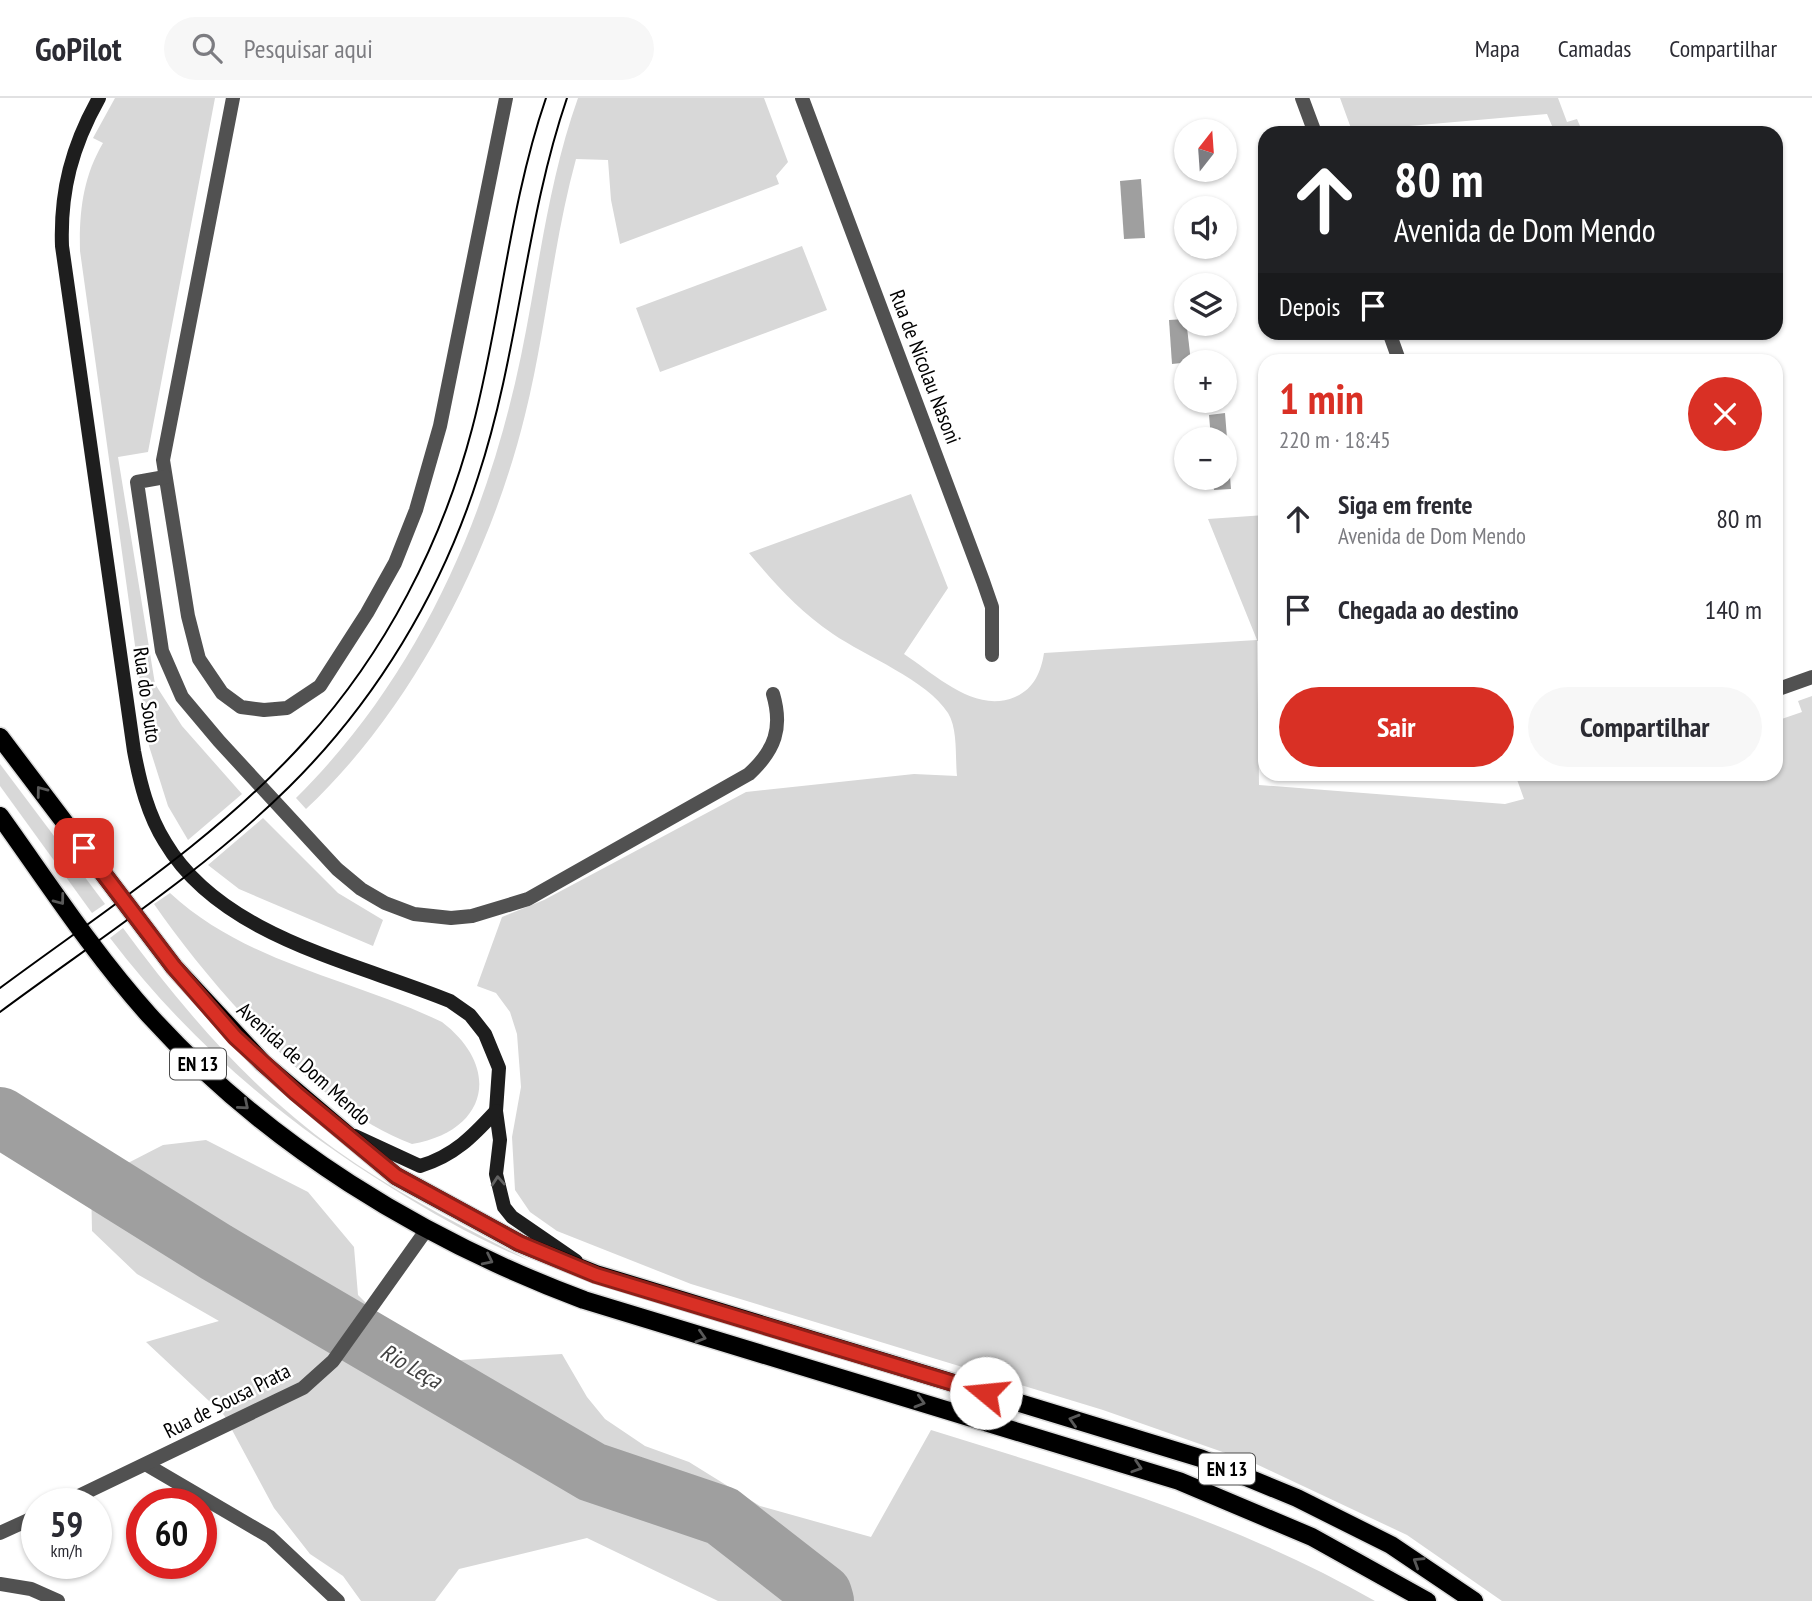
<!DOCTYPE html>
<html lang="pt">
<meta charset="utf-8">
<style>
body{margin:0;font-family:"PT Sans Narrow",sans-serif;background:#f7f7f7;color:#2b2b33;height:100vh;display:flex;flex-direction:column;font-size:26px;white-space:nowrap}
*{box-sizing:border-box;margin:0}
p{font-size:23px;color:#7c7c81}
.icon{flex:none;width:38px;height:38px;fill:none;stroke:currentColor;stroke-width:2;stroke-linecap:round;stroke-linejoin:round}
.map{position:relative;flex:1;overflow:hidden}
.details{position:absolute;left:1258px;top:256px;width:525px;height:427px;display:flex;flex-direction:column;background:#fff;border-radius:21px;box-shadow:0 2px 5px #0004}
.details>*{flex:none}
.banner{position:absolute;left:1258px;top:28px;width:525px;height:214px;border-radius:21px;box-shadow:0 2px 5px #0004;background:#202124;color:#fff;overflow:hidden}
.needle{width:46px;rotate:17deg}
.tools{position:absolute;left:1174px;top:21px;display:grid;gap:14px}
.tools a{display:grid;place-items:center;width:63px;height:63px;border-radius:50%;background:#fff;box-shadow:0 2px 5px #0004;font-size:35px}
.speed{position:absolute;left:21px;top:1390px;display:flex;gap:14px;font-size:35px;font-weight:700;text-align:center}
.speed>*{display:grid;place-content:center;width:91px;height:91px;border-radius:50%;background:#fff;box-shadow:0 2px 5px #0004;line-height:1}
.speed small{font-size:18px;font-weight:400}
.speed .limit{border:10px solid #d22;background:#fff;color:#111}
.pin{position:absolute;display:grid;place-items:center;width:60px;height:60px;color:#fff;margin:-30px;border-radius:14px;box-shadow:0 4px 10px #0006}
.me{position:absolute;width:77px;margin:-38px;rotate:287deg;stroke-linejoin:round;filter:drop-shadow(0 0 5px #0008)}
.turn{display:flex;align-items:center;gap:24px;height:147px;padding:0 21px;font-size:32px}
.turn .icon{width:91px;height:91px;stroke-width:2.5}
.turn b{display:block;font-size:49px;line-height:60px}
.then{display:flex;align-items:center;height:66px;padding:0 21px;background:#0003;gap:14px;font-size:26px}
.round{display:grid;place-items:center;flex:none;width:74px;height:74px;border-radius:37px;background:#f7f7f7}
.headline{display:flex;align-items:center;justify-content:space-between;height:119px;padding:0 21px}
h1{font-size:42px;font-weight:700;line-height:52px;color:#d93025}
.cta{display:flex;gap:14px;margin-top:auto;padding:14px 21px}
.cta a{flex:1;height:80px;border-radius:42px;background:#d93025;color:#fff;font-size:28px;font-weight:700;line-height:80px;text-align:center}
.cta a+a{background:#f7f7f7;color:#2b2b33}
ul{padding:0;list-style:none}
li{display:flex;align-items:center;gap:21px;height:91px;padding:0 21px}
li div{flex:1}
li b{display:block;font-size:26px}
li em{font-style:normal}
header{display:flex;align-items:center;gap:42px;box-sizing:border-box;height:98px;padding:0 35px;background:#fff;border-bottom:2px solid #e1e1e2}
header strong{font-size:33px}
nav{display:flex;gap:38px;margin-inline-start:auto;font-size:24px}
.search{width:490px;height:63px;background:#f7f7f7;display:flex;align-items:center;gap:18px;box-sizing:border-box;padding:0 24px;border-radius:38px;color:#7c7c81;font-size:26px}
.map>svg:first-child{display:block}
.green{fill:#d8d8d8}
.water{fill:#9f9f9f}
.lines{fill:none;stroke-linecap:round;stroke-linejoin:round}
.river{stroke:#9f9f9f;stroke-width:60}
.primary-casing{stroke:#dbdbdb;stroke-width:21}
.lane{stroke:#515151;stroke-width:14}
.street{stroke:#515151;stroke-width:14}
.secondary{stroke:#1e1e1e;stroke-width:14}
.primary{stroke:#000;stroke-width:18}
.tram{stroke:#000;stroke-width:2}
.oneway{stroke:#595959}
.oneway2{stroke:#626262}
.route-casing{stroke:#8d1f18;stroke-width:18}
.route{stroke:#d93025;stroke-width:12}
.labels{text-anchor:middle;stroke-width:5;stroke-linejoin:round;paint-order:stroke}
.shield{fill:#fff;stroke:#4c4c4c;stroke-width:2}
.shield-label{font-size:19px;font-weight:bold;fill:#000}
.street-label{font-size:21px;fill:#000;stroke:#fff}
.water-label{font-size:23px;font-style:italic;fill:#404040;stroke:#fff}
</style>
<header>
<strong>GoPilot</strong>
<div class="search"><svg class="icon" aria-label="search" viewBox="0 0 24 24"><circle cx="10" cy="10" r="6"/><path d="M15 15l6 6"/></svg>Pesquisar aqui</div>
<nav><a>Mapa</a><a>Camadas</a><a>Compartilhar</a></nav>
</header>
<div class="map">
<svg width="1812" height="1503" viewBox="0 0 1812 1503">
<rect width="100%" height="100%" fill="#fff"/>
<g class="green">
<path d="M115,0H215L148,354L118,359L155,586L182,628L242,696L188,742L168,708L149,648L80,153C79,114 83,79 103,45L93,40Z"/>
<path d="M578,0H764L788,64L776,78L779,86L620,146L611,102L608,62L576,61C553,145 546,233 525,317C491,457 412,612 306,711L296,700C417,580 487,423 521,258C539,171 548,84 578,0Z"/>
<path d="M1340,0H1558L1567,24L1577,21L1583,35H1555L1547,16L1352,33Z"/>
<path d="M802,148L827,212L660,274L636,210Z"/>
<path d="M911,396L948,490L904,556C936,577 975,616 1015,599C1034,591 1041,574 1044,555L1257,542L1208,421L1265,417V542L1257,543L1259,687L1505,706L1524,701L1515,676H1776V623L1802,614L1798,603L1812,598V1503H1502L1407,1437L1254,1365L1103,1312L691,1186L557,1133L530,1114L515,1092L512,1039L521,989L517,936L510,914L496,895L477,888L502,819L544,802L746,694L914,676L957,678C955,659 958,631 948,615C927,582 865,558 833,536C798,512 776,487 749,455Z"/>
<path d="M0,666L105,806L92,815L0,688Z"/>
<path d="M263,720L338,795L383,822L373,848L239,791L208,767Z"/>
<path d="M170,795C247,866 350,880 442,924C502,970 488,1033 412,1046C318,1012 210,887 154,806Z"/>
<path d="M123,830C184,913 252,992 336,1052C398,1096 463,1129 530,1163C481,1143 435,1117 390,1089C280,1021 188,942 110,840Z"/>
<path d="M206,1042L308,1094L354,1149L358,1197L400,1239L445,1263L562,1256L587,1299L605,1321L645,1348L689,1364L760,1408L871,1439L931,1332C1084,1380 1236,1423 1375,1503H718L587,1440L459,1471L435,1503H361L343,1478L310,1456L274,1410L224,1317L146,1244L219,1223L137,1176L92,1133L91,1084L163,1047Z"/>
</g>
<g class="water">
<path d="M1141,81L1145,140L1124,141L1120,83Z"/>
<path d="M1186,221L1191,264L1172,266L1169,222Z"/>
<path d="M1225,315L1231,391L1214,392L1213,380H1225V341H1211L1209,317Z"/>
</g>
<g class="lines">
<path class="river" d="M0,1019L216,1154L592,1374L722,1418L822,1496L824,1503"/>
<defs>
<g id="primary">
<path d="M0,639L174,869L263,965L396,1078L519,1145L596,1176L1200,1360L1297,1400L1391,1447L1474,1503"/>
<path d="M0,718C48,785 94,856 149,917C267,1047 421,1141 584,1202L1179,1383L1312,1439L1427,1503"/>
</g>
</defs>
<use href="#primary" class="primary-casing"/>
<g class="lane">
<path d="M233,0L163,362L188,518L199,561L222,595L241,609L264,612L287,610L320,588L367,515L395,465L416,412L440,328L506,0"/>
<path d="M165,379L137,384L162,553L182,599L219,643L337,771L361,791L385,805L414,816L451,820L472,818L528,801L749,676C775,652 783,630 773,596"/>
<path d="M147,1367L270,1439L338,1503"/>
<path d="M0,1486L31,1491L58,1503"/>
</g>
<g class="street">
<path d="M802,0L983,483L992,509V557"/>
<path d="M1302,0L1315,35"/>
<path d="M1389,234L1399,262"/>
<path d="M1776,592L1812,579"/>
<path d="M64,1405L303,1290L333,1263L427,1131"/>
<path d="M0,1435L37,1418"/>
</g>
<g class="secondary">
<path d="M99,0C72,48 60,93 62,148L134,653C140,685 148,717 165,744C221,839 355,864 450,903L470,917L485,936L499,970L496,1013L500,1042L496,1076L504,1109L512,1119L576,1163"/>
<path d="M355,1038L420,1068C454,1058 473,1038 496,1013"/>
</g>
<use href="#primary" class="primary"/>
<g class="tram">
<path d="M0,890C104,813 219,739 306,642C385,555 442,445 472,331C501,222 509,108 546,0"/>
<path d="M0,914C97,842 203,774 289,689C376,603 441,495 478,379C519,255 525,123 567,0"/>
</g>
</g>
<defs><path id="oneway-chevron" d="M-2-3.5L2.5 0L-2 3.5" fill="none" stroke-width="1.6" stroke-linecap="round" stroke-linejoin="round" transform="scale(1.75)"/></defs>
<g class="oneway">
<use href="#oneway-chevron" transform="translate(41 693) rotate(-127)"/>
<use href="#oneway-chevron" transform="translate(60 802) rotate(53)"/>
<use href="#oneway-chevron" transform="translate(244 1007) rotate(40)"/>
<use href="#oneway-chevron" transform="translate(488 1162) rotate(26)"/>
<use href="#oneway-chevron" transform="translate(701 1239) rotate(17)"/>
<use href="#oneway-chevron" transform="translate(920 1304) rotate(16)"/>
<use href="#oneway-chevron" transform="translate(1074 1322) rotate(-163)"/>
<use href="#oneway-chevron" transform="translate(1137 1369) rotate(18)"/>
<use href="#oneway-chevron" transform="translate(1418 1464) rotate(-148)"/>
</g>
<use class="oneway2" href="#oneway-chevron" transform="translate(498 1083) rotate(-94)"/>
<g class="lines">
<defs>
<path id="route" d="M84,750L174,869L235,939L296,995L396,1078L519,1145L596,1177L986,1295"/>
</defs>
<use href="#route" class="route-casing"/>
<use href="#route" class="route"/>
</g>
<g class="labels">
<g class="shield">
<rect x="170" y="950.5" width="56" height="31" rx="5"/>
<rect x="1199" y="1355.5" width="56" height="31" rx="5"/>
</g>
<g class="shield-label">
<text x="198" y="973">EN 13</text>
<text x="1227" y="1378">EN 13</text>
</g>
<g class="street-label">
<text transform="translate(925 269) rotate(69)" y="7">Rua de Nicolau Nasoni</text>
<text transform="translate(147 597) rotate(82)" y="7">Rua do Souto</text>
<text transform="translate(304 966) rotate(42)" y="7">Avenida de Dom Mendo</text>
<text transform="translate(227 1303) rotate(-27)" y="7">Rua de Sousa Prata</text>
</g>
<g class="water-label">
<text transform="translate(411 1268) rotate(30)" y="8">Rio Leça</text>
</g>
</g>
</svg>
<div class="tools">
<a><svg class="needle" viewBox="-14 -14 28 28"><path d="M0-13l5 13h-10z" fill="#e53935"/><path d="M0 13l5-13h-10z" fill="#7c7c81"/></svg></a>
<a><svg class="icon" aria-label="sound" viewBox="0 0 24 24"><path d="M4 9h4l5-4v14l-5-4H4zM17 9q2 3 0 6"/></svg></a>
<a><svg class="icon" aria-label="layers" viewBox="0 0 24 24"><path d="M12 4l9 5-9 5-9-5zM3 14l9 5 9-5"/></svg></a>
<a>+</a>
<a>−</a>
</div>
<div class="speed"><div>59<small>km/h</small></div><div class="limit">60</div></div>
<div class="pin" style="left:84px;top:750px;background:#d93025"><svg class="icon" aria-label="arrive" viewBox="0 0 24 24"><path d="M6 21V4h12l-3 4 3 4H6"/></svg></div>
<svg class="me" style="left:986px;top:1295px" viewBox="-20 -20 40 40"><circle r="19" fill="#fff"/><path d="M0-13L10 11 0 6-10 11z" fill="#d93025"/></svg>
<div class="banner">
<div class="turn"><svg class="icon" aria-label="ahead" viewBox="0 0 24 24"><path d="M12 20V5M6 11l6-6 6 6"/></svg><div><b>80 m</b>Avenida de Dom Mendo</div></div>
<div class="then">Depois<svg class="icon" aria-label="arrive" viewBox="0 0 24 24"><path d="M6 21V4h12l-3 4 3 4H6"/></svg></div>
</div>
<section class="details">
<div class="headline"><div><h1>1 min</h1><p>220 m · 18:45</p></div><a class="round" style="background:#d93025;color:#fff"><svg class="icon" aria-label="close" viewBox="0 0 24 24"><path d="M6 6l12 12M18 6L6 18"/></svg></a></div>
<ul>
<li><svg class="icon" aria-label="ahead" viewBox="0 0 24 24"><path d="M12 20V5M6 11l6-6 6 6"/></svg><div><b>Siga em frente</b><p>Avenida de Dom Mendo</p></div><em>80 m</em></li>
<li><svg class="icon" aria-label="arrive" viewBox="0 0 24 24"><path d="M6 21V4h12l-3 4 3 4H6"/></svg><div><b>Chegada ao destino</b></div><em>140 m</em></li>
</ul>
<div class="cta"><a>Sair</a><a>Compartilhar</a></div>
</section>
</div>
